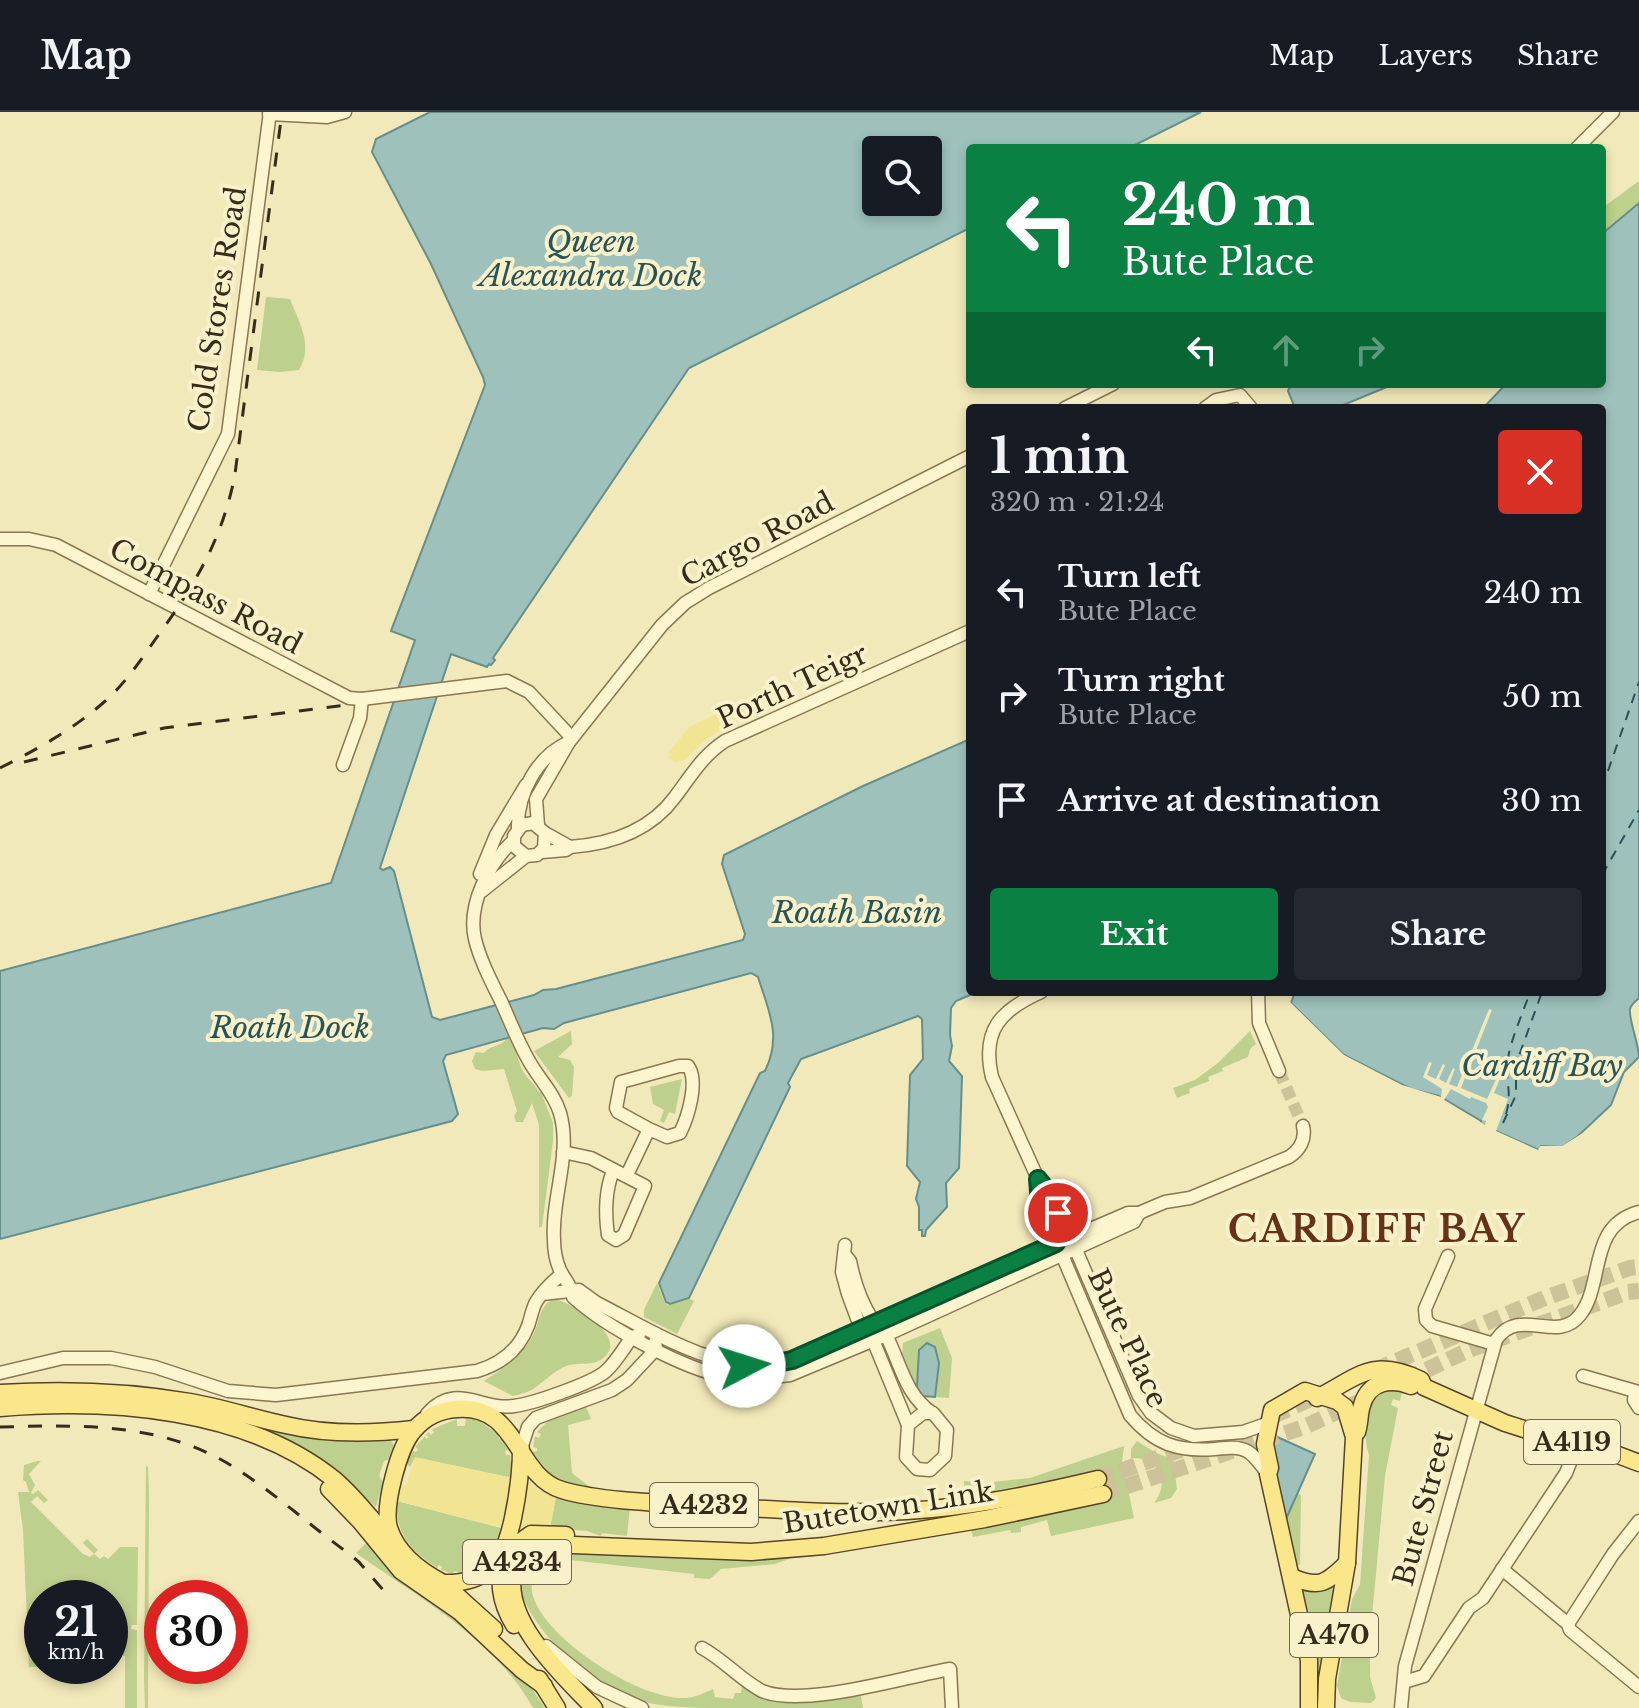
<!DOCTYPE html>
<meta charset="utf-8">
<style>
body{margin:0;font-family:"Libre Baskerville",serif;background:#242831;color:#f1f3f6;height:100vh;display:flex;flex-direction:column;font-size:30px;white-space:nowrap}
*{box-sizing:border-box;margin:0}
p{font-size:26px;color:#9ea1a6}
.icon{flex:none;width:44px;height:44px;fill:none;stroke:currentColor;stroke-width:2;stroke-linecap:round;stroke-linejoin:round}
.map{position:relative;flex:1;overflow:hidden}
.panel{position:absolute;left:966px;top:292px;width:640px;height:592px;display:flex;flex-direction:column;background:#171b24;border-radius:8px;box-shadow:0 4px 12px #0003}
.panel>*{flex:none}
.top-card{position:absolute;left:966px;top:32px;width:640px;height:244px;border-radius:8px;box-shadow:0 4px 12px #0003;background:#0b8043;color:#fff;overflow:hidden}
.tools{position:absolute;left:862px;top:24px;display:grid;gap:16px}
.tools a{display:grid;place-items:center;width:80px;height:80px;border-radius:8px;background:#171b24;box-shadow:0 4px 12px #0003;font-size:40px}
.speed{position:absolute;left:24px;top:1468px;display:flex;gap:16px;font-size:40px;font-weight:700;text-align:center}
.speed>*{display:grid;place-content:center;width:104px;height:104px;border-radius:50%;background:#171b24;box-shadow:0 4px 12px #0003;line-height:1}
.speed small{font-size:20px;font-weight:400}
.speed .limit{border:12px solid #d22;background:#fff;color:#111}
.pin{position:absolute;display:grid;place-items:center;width:68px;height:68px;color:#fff;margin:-34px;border:4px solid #fff;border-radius:50%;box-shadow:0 2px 8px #0007}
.me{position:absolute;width:88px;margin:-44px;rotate:85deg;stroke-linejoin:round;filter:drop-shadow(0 0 6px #0008)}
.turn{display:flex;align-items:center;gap:28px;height:168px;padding:0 24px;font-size:36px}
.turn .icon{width:104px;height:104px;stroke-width:2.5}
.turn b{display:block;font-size:56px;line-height:68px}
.lanes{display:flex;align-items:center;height:76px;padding:0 24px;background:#0003;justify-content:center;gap:40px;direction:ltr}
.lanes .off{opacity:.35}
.round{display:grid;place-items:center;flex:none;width:84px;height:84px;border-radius:8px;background:#242831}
.headline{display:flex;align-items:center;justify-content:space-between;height:136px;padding:0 24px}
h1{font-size:48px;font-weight:700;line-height:60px}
.primary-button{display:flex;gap:16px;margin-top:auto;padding:16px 24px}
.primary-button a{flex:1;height:92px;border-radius:8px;background:#0b8043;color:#fff;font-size:32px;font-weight:700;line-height:92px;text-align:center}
.primary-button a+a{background:#242831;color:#f1f3f6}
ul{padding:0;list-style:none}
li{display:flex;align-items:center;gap:24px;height:104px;padding:0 24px}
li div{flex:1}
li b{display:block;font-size:30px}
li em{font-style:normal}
header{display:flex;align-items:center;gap:48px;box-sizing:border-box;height:112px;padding:0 40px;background:#171b24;border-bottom:2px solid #363941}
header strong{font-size:38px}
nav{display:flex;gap:44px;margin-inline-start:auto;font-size:28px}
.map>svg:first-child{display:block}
.green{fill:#bed08d}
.sand{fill:#f1e593}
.water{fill:#9ec1bc;stroke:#668f8b;stroke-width:2;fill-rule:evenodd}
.pier{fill:#f1e9b9;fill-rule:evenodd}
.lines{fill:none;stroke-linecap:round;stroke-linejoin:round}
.ferry{stroke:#275458;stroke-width:2;stroke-dasharray:10 8;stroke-linecap:butt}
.minor-tunnel{stroke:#ccc399;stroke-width:12;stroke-dasharray:12 6;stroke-linecap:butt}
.major-tunnel{stroke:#ccc399;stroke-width:16;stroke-dasharray:16 8;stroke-linecap:butt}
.minor-casing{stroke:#897753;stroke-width:15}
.major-casing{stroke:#564428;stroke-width:19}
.minor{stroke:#fcf5cd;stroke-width:12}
.major{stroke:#fae78c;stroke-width:16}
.rail{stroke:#362c19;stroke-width:3;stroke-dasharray:14 14;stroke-linecap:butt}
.route-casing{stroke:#07532c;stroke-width:20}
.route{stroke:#0b8043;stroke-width:14}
.labels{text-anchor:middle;stroke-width:8;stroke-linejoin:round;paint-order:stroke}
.shield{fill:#f8f1c9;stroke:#70674e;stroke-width:2}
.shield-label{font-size:26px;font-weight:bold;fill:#362c19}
.street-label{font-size:28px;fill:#362c19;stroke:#f8f1c9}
.water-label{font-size:30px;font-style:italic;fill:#275458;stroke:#f8f1c9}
.district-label{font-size:36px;font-weight:bold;letter-spacing:2px;fill:#673215;stroke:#f8f1c9}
</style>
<header>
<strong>Map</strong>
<nav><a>Map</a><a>Layers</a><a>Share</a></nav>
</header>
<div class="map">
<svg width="1639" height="1596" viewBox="0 0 1639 1596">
<rect width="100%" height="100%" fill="#f1e9b9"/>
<g class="green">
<path d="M1639,69V91L1602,122V96Z"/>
<path d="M266,185L290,187C299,210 314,234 299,258L279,260L257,258Z"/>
<path d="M571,919L572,932L558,945L570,948L574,955L572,984L569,986L534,939Z"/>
<path d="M1250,919L1256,932L1250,937L1248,945L1222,956L1223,959L1208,965L1209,969L1189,977L1190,981L1177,986L1173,976L1195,968L1218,951Z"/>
<path d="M507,926L511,927C516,936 517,943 520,952C522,962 534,971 539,980H541L553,1011V1029L542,1115H539V1013L532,991L523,1010H516L514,1004L517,999L504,957L483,959L475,957L472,949L476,940L484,941C491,932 500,936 507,926Z"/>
<path d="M682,967L675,1002L669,1000L664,1011L660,1009L664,998L653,992L650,975Z"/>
<path d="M657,1171L665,1191L669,1193L690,1187L694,1189L677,1222L644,1205V1198Z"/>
<path d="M554,1187C572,1190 632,1226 602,1247C593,1254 577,1250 566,1254C553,1260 547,1267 536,1275C530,1280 521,1282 513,1284L484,1269C504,1256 525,1243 535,1219C540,1206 540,1193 554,1187Z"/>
<path d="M940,1216L952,1246L949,1286L935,1285L939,1251L936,1238H919L917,1275L902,1246L903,1231Z"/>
<path d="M1387,1278L1402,1280L1400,1289L1393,1287L1391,1293L1398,1296L1385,1364L1370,1526V1565L1376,1586L1371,1591L1350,1590L1341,1586L1337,1574L1352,1487L1360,1473L1369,1343C1362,1321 1364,1289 1387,1278Z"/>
<path d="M586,1295L591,1307L568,1313L572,1361L590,1375C557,1370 551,1366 533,1340L537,1339V1336L533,1335L535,1324L539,1326L541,1322L537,1320L549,1308Z"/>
<path d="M466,1306L479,1309L498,1322L499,1327L501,1325L508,1338L505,1339L506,1343H510L513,1366L415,1346L410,1355L407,1352L413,1339L416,1340L418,1337L415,1335L425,1324L426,1327L429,1325L426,1323L429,1320L430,1323L434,1321L432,1317L457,1307V1314H465Z"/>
<path d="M241,1309C291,1325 339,1332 391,1329L394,1333L390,1347L384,1349L379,1364L383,1370L376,1395L350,1373L240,1311Z"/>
<path d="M1137,1329L1156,1341L1173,1347L1177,1377L1171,1386L1154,1391C1171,1370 1158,1344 1131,1346V1337Z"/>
<path d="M1124,1334L1122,1350L1134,1406L1051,1424L1047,1408L1021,1415V1420L1011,1421L1010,1418L973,1425L971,1417L1096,1360L965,1384L964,1369L983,1371L1030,1366Z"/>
<path d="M37,1349H41L29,1362L35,1373L31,1381L33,1382L38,1378L48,1388L44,1391L37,1384L31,1390L83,1442L90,1445L94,1442L83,1431L87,1427L98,1438L94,1442L100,1447L104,1444L108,1447L120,1435H138L137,1513H132L131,1517L137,1518V1596H125V1544H123V1528L110,1527V1486H42V1554L62,1555H29L23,1418L18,1380H29L26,1370L23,1368L24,1353Z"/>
<path d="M146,1354L148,1355L149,1381L148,1596H145L144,1567Z"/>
<path d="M1298,1381L1301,1383L1300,1452L1296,1456L1286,1409Z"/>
<path d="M556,1385L630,1395L627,1424L602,1421L601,1424L587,1419L550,1416Z"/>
<path d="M397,1389L501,1416L503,1420L498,1435L494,1438L496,1439C485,1453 476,1461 457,1463L458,1460L454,1459L453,1462L441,1458L442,1455L439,1453L437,1456C411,1439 395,1422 397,1389Z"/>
<path d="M367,1430L386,1455L405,1472L451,1502L526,1568L545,1596H533C495,1527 419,1486 356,1441Z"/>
<path d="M566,1438C643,1445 719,1447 797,1444L775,1452L721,1457L710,1467L694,1466V1462L544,1445L534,1453C533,1463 530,1474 533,1484C546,1528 641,1589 686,1586C698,1585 703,1581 713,1577L715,1585L733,1587L735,1581H741L742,1574C774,1596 793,1586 828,1589L830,1586L851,1582L861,1584L863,1596C818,1596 773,1596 728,1596C702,1596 675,1596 649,1591C620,1582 587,1564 565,1543C544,1523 487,1456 541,1440C548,1438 558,1439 566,1438Z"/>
<path d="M1338,1473L1321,1589H1316L1301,1475L1319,1479Z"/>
</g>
<g class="sand">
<path d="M729,596L734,609L705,628L684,649L675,650L668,646L671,643L668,641L689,615Z"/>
<path d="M415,1345L513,1366L504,1416L397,1389L401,1375L407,1372Z"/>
<path d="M526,1367L537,1377L556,1385L550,1416L514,1425Z"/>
</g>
<g class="water">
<path d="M430,0H1201L1129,36H970V116L689,256L493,546L495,548L491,553L489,552L487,555L451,542L380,756L383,758L390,755L394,759L432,905L440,908L534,883L543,878L556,877L743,828L745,822L722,752L724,743L863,674L970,627V880H977L956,889L951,896L950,923L952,934L949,949L962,964L959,1056L946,1071L947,1095L926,1118L925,1124H922V1118H919V1095L916,1087L920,1070L907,1054L910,963L923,947L922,907L918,904L801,947L788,971L790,975L689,1186L670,1192L666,1190L659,1171L760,961L765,959C782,924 769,900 758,865L751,861L564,911L554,917L543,916L446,943L443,949L458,1002L452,1009L0,1127V859L331,771L415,528L391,519L485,273L483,265L431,152L372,40L376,27ZM876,38H928V90H876Z"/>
<path d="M1639,91V886C1636,889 1631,892 1630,897C1628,905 1639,933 1639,945L1624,960L1611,993L1578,1024L1562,1035L1541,1034L1539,1038L1480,1012L1481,1009L1439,984L1411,977L1344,943L1291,891L1295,880H1602V296H1483L1506,272H1602V235L1605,231L1602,228V122Z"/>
<path d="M1291,272H1394L1336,296H1295L1288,279Z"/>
<path d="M927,1231L935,1235L939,1251L935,1285L922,1284L917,1275L919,1238Z"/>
<path d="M1273,1323L1315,1342L1286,1407L1271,1339Z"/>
</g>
<path class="pier" d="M1288,888L1344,943L1402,973L1441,985L1442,977L1423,965L1429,950L1432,951L1427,963L1436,967L1443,952L1445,953L1439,967L1446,971L1453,956L1455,957L1449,972L1457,975L1489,897L1492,898L1461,976L1487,987L1498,963L1501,964L1494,981L1508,987L1496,1019L1538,1038L1540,1034H1562L1594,1014L1563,1037L1542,1036L1540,1042H1537L1478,1015L1476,1011L1437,988L1401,977L1342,946L1288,894ZM1451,977L1470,987L1471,985L1486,991L1488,995L1482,1008L1486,1009L1485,1013L1444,988Z"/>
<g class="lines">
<g class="ferry">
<path d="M1602,676L1639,570"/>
<path d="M1602,763L1639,698"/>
<path d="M1506,1002C1513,979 1504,967 1508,946C1512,924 1523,901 1530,880"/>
<path d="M1503,1011L1516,983V956L1520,941L1542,880"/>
</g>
<path class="minor-tunnel" d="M1279,959L1303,1014"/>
<g class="major-tunnel">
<path d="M1375,1258L1545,1186L1630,1156L1639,1155"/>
<path d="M1405,1268L1469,1238L1628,1180L1639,1179"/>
<path d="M1273,1304L1328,1279"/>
<path d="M1098,1367L1225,1322"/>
<path d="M1103,1382L1304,1315L1374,1283"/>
</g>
<defs>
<g id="minor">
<path d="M269,2L327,5L345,0"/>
<path d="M1577,36L1613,0"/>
<path d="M1065,296L1113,272"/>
<path d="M1205,296L1216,288L1240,283L1251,296"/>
<path d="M0,427H29L56,433L349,586L362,587L507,569L529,580L572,626"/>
<path d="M149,482L228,322L270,0"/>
<path d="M343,653L360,606L362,587"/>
<path d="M538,713L536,687L569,630L662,513L685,491L709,476L970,344"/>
<path d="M518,716C517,682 537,644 569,630"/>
<path d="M545,721L570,735"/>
<path d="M513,729C489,751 467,793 475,827C480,848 491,869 501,889C510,909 518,930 529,949C539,967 554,981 560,1001C572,1043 551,1086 554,1128C554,1138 556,1149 560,1158C564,1167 572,1174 573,1185C606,1215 683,1257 727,1265C748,1268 769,1266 790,1263L886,1223L1134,1110L1139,1101"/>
<path d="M542,740L566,738L570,735C611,732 650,719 675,685C691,664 702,644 725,629L970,519"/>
<path d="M480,762L496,723L526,673"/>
<path d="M482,779L526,744L537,743L544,736L545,721L533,711L522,713L514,724V734L526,744"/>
<path d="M1041,880C1001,898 981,918 992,965L1038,1067L1051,1083L1076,1138L1139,1284L1151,1301L1171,1316L1194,1324L1243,1320L1269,1311"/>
<path d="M1258,880L1259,911L1279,959"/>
<path d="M563,1040L591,1046L645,1074L624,1123L616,1128L608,1123C605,1102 605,1079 613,1059"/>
<path d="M627,1063L649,1017L618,1000L616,996L621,970L679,954H688C699,969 688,1005 680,1021L667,1025L649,1017"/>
<path d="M1038,1067L1040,1091L1130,1303C1154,1332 1178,1340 1215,1337C1226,1336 1237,1334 1247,1339C1257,1345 1261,1354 1268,1362"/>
<path d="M845,1133L842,1160L848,1182L861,1217L873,1228L908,1313"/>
<path d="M845,1143L850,1149C854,1169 861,1190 872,1207C877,1214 884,1219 888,1227C901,1254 906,1283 932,1301"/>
<path d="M1448,1144L1425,1197L1426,1208L1432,1214L1494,1232"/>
<path d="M542,1182L579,1178L597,1191C654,1220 714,1261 780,1251L1128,1101H1139L1165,1090L1190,1086L1289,1045C1300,1038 1306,1027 1303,1014"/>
<path d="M0,1261L63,1246H111L155,1255L228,1279L276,1283L477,1259C501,1252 519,1238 528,1214C531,1206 532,1197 536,1190C543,1178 552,1170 562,1162"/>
<path d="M1583,1264L1635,1279L1634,1288L1639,1296"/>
<path d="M923,1301H933L947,1318L945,1344L930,1358L917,1357L906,1345L908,1313Z"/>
<path d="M427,1302C456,1269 481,1299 514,1294C532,1292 593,1271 606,1259C616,1250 624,1236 632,1225L639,1223"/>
<path d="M521,1337L528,1315L536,1306L612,1278L627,1268L656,1237L655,1230"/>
<path d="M1502,1457L1568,1512L1570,1518L1639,1575"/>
<path d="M1568,1512L1613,1442L1639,1409"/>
<path d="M546,1534L597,1575L642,1596"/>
<path d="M702,1536C724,1548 741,1568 762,1579C805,1596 903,1565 950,1557L952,1596"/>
<path d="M1404,1570L1424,1564L1469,1496L1483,1486L1566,1361L1578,1331"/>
<path d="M1401,1596L1405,1554L1496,1228C1519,1193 1557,1233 1580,1203C1605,1171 1587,1114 1639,1100"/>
</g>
<g id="major">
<path d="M0,1281C64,1277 127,1279 190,1290C223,1296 254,1306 286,1313C328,1323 371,1322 414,1317"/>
<path d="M1317,1286C1359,1264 1373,1245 1421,1268L1424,1275L1505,1311L1549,1325L1592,1333L1639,1351"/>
<path d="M0,1296C110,1287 246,1296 335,1368C356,1386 371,1407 389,1427"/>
<path d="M1357,1320C1360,1311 1359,1302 1362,1293C1369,1269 1391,1266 1411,1274"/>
<path d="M521,1337C521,1361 518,1382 513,1406C504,1448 491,1472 443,1471C420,1459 397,1441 389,1416C383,1394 399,1334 414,1318C425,1305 440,1298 457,1297C519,1292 515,1364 562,1378C599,1389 661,1391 700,1393C769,1397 838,1403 907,1399C972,1395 1035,1382 1098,1367"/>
<path d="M329,1377L360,1409L401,1459L460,1500L522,1558L544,1574"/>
<path d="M1292,1465C1319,1477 1327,1471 1347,1451"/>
<path d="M443,1471L494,1517"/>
<path d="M514,1513C499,1489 498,1468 504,1441L531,1422L566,1423"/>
<path d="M539,1567L557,1596"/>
<path d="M594,1596C564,1565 498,1505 515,1456C520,1441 532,1434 548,1432L751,1440L824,1434L985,1407L1103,1382"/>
<path d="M1309,1596V1548L1268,1362L1270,1356L1265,1332L1272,1298L1305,1279L1337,1289L1345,1295L1354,1325L1347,1451L1327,1567L1326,1596"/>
</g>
</defs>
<use href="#minor" class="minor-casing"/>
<use href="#major" class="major-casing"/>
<use href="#minor" class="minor"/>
<use href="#major" class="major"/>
<g class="rail">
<path d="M24,650L164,616L347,593"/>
<path d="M0,656C36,638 72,618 103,591C125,572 140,549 157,525C195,473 223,426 235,362L282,0"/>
<path d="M0,1315C80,1313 161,1310 232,1354C271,1378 307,1411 344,1438L359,1450L384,1479"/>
</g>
</g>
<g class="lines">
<defs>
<path id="route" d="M744,1254H763L792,1248L1056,1131L1040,1091L1038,1067L1051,1083L1058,1101"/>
</defs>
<use href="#route" class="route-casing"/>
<use href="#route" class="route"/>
</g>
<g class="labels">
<g class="shield">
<rect x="1524" y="1308" width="96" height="44" rx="6"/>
<rect x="650" y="1371" width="108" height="44" rx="6"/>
<rect x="463" y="1428" width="108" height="44" rx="6"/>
<rect x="1290" y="1501" width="88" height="44" rx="6"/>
</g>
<g class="shield-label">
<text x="1572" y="1339">A4119</text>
<text x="704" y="1402">A4232</text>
<text x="517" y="1459">A4234</text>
<text x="1334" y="1532">A470</text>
</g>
<g class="street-label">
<text transform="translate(217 197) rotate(-81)" y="10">Cold Stores Road</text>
<text transform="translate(757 427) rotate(-28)" y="10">Cargo Road</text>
<text transform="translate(206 484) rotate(28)" y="10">Compass Road</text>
<text transform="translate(792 574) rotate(-25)" y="10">Porth Teigr</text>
<text transform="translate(1128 1226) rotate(65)" y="10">Bute Place</text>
<text transform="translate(888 1395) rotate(-9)" y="10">Butetown Link</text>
<text transform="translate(1423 1396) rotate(-75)" y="10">Bute Street</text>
</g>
<g class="water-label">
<text x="591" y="140">Queen<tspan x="591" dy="34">Alexandra Dock</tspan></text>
<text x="857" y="811">Roath Basin</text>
<text x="290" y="926">Roath Dock</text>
<text x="1542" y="964">Cardiff Bay</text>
</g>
<g class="district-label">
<text x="1377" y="1130">CARDIFF BAY</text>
</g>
</g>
</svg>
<div class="tools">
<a><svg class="icon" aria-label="search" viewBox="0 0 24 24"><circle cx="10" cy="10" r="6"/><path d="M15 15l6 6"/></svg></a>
</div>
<div class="speed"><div>21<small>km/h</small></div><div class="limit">30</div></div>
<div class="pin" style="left:1058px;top:1101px;background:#d93025"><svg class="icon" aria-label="arrive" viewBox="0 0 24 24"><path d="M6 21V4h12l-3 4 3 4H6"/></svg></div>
<svg class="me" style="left:744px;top:1254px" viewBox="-20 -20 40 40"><circle r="19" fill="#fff"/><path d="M0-13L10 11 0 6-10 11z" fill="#0b8043"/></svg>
<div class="top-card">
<div class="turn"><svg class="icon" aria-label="left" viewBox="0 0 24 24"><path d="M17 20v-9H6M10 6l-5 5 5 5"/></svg><div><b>240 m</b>Bute Place</div></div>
<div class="lanes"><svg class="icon" aria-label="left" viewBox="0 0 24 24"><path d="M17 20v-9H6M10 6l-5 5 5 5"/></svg><svg class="icon off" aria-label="ahead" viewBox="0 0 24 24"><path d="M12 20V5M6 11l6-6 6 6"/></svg><svg class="icon off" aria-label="right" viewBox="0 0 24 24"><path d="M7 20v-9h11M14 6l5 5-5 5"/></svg></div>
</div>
<section class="panel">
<div class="headline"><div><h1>1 min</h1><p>320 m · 21:24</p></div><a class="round" style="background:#d93025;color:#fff"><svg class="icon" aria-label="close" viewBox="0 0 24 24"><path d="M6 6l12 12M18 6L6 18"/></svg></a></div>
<ul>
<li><svg class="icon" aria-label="left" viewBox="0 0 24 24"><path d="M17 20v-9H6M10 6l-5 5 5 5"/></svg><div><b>Turn left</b><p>Bute Place</p></div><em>240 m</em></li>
<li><svg class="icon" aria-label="right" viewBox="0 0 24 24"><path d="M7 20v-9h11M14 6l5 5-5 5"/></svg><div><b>Turn right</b><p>Bute Place</p></div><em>50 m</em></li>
<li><svg class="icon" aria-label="arrive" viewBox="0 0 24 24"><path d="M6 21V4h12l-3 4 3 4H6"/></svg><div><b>Arrive at destination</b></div><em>30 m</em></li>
</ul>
<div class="primary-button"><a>Exit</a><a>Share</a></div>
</section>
</div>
